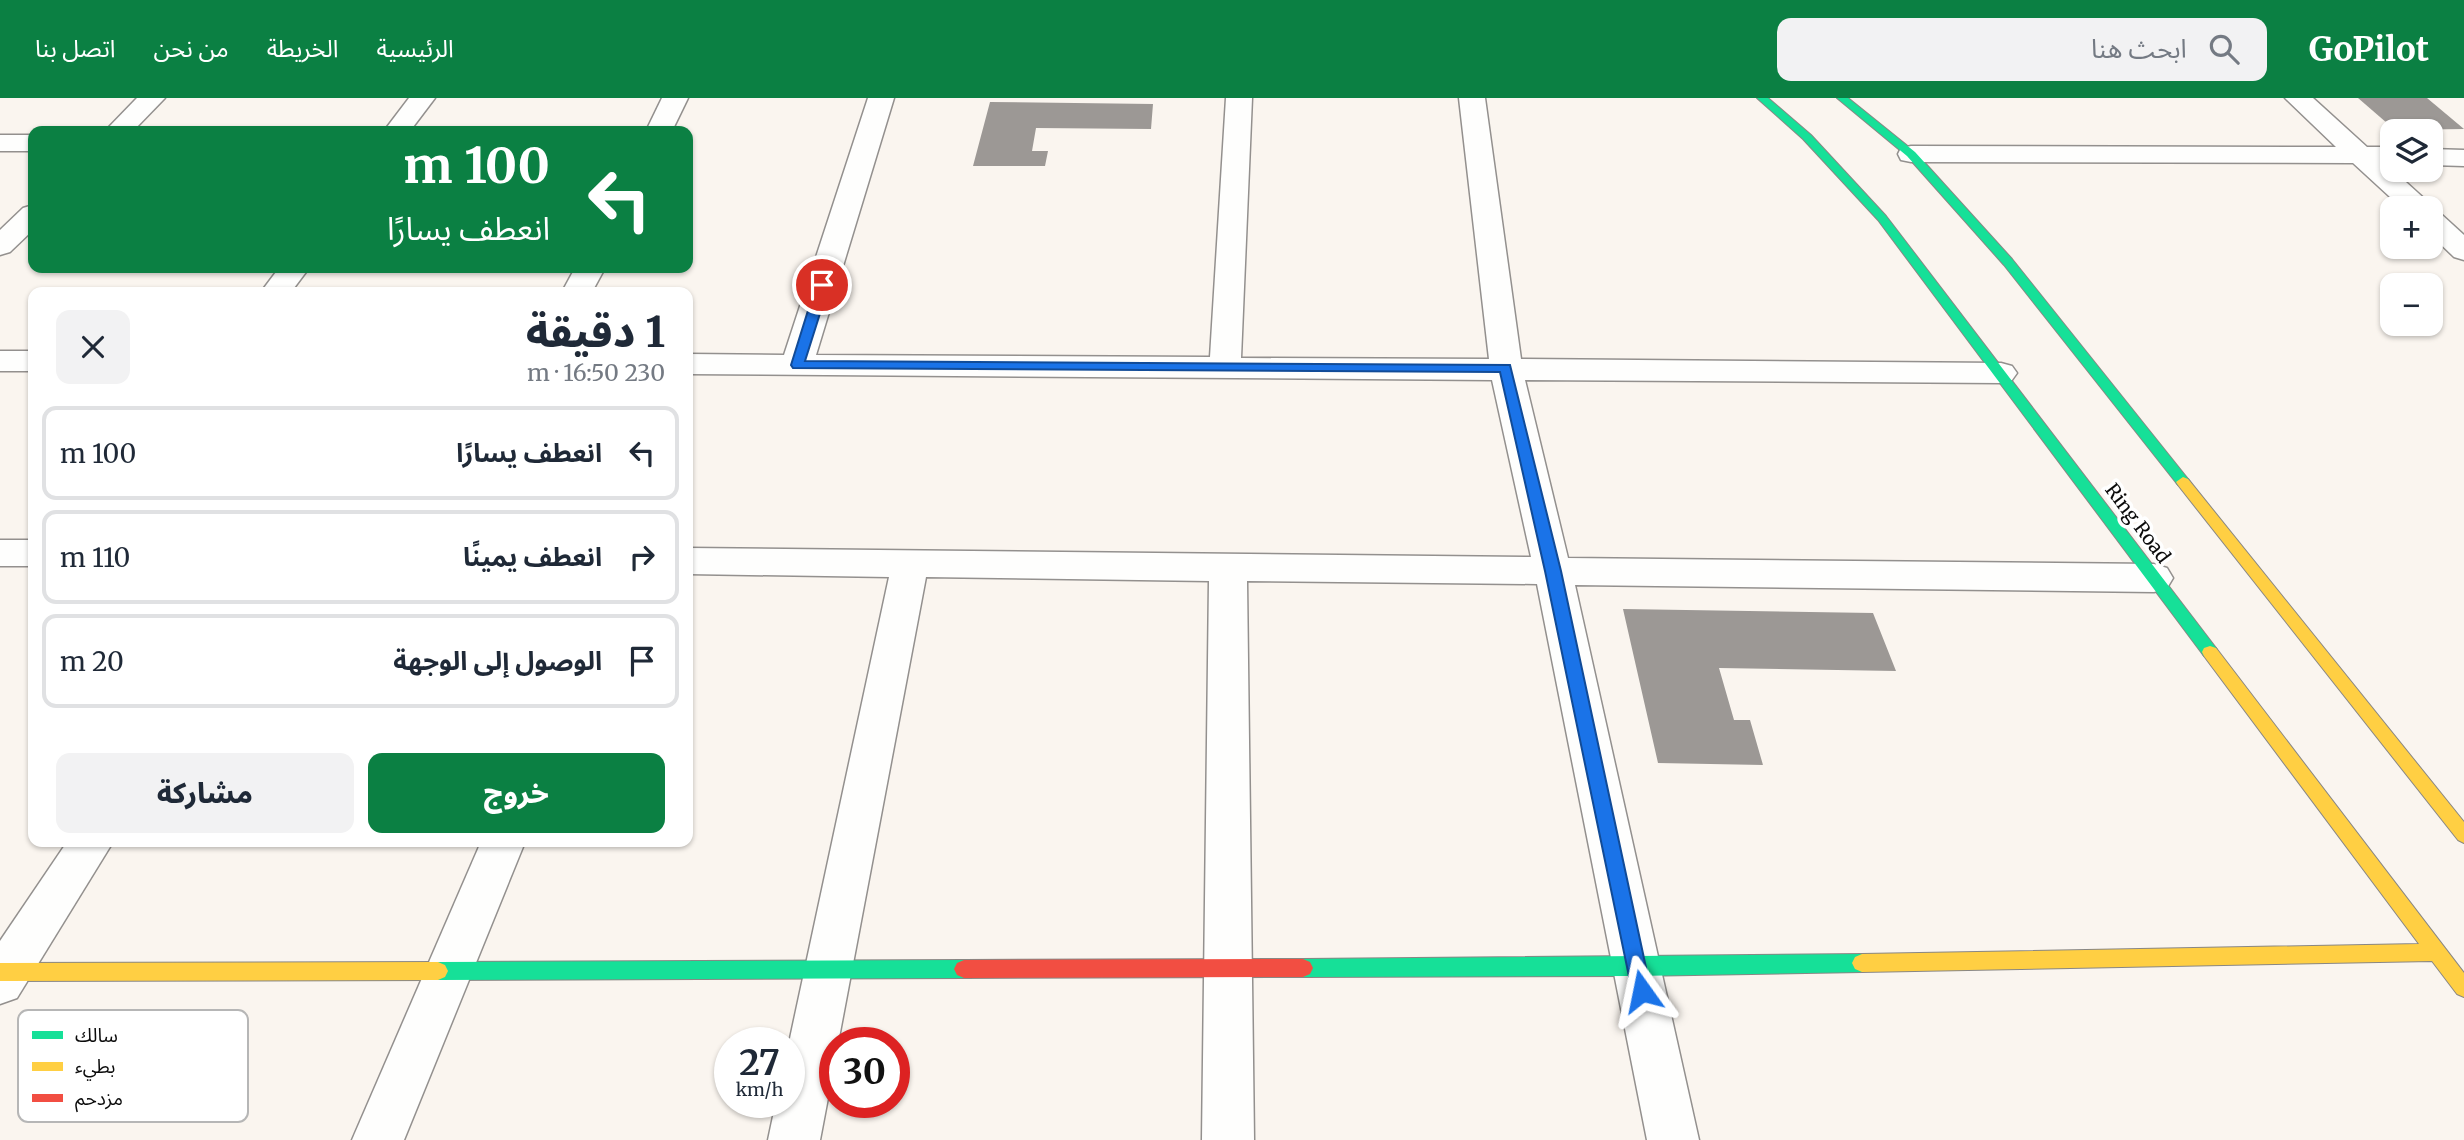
<!DOCTYPE html>
<html lang="ar">
<meta charset="utf-8">
<style>
body{margin:0;font-family:Merriweather,"Noto Sans Arabic",serif;background:#f2f2f3;color:#1f2937;direction:rtl;height:100vh;display:flex;flex-direction:column;font-size:26px;white-space:nowrap}
*{box-sizing:border-box;margin:0}
p{font-size:23px;color:#747a83}
.icon{flex:none;width:38px;height:38px;fill:none;stroke:currentColor;stroke-width:2;stroke-linecap:round;stroke-linejoin:round}
.map{position:relative;flex:1;overflow:hidden;direction:ltr}
.sheet{position:absolute;left:28px;top:189px;width:665px;height:560px;display:flex;flex-direction:column;background:#fff;border-radius:14px;box-shadow:0 2px 5px #0004;direction:rtl}
.sheet>*{flex:none}
.guide{position:absolute;left:28px;top:28px;width:665px;height:147px;border-radius:14px;box-shadow:0 2px 5px #0004;direction:rtl;background:#0b8043;color:#fff;overflow:hidden}
.fabs{position:absolute;left:2380px;top:21px;display:grid;gap:14px}
.fabs a{display:grid;place-items:center;width:63px;height:63px;border-radius:14px;background:#fff;box-shadow:0 2px 5px #0004;font-size:35px}
.speed{position:absolute;left:714px;top:929px;display:flex;gap:14px;font-size:35px;font-weight:700;text-align:center}
.speed>*{display:grid;place-content:center;width:91px;height:91px;border-radius:50%;background:#fff;box-shadow:0 2px 5px #0004;line-height:1}
.speed small{font-size:18px;font-weight:400}
.speed .limit{border:10px solid #d22;background:#fff;color:#111}
.pin{position:absolute;display:grid;place-items:center;width:60px;height:60px;color:#fff;margin:-30px;border:4px solid #fff;border-radius:50%;box-shadow:0 2px 7px #0007}
.me{position:absolute;width:77px;margin:-38px;rotate:348deg;stroke-linejoin:round;filter:drop-shadow(0 0 5px #0008)}
.turn{display:flex;align-items:center;gap:24px;height:147px;padding:0 28px;font-size:32px}
.turn .icon{width:91px;height:91px;stroke-width:2.5}
.turn b{display:block;font-size:49px;line-height:60px}
.round{display:grid;place-items:center;flex:none;width:74px;height:74px;border-radius:14px;background:#f2f2f3}
.head{display:flex;align-items:center;justify-content:space-between;height:119px;padding:0 28px}
h1{font-size:42px;font-weight:800;line-height:52px}
.cta{display:flex;gap:14px;margin-top:auto;padding:14px 28px}
.cta a{flex:1;height:80px;border-radius:14px;background:#0b8043;color:#fff;font-size:28px;font-weight:800;line-height:80px;text-align:center}
.cta a+a{background:#f2f2f3;color:#1f2937}
ul{padding:0;list-style:none}
li{display:flex;align-items:center;gap:21px;height:94px;margin:0 14px 10px;padding:0 14px;border:4px solid #e0e1e3;border-radius:14px}
li div{flex:1}
li b{display:block;font-size:26px}
li em{font-style:normal}
header{display:flex;align-items:center;gap:42px;box-sizing:border-box;height:98px;padding:0 35px;background:#0b8043;color:#fff}
header strong{font-size:33px}
nav{display:flex;gap:38px;margin-inline-start:auto;font-size:24px}
.search{width:490px;height:63px;background:#f2f2f3;display:flex;align-items:center;gap:18px;box-sizing:border-box;padding:0 24px;border-radius:14px;color:#747a83;font-size:26px}
.map>svg:first-child{display:block}
.building{fill:#9c9895}
.lines{fill:none;stroke-linecap:round;stroke-linejoin:round}
.street-casing{stroke:#93908e;stroke-width:3}
.fast-casing{stroke:#898784;stroke-width:2}
.slow-casing{stroke:#898784;stroke-width:2}
.jam-casing{stroke:#898784;stroke-width:2}
.street{fill:#fefefd;fill-rule:evenodd}
.fast{fill:#16e098;fill-rule:evenodd}
.slow{fill:#ffcf43;fill-rule:evenodd}
.jam{fill:#f24e42;fill-rule:evenodd}
.route{fill:#1a73e8;stroke:#114b97;stroke-width:2}
.labels{text-anchor:middle;stroke-width:7;stroke-linejoin:round;paint-order:stroke}
.street-label{font-size:19px;fill:#0b0b0b;stroke:#fff}
.key{fill:#fff;stroke:#b6b6b6;stroke-width:2}
.key-label{font-size:19px;fill:#0b0b0b}
</style>
<header>
<strong>GoPilot</strong>
<div class="search"><svg class="icon" aria-label="search" viewBox="0 0 24 24"><circle cx="10" cy="10" r="6"/><path d="M15 15l6 6"/></svg>ابحث هنا</div>
<nav><a>الرئيسية</a><a>الخريطة</a><a>من نحن</a><a>اتصل بنا</a></nav>
</header>
<div class="map">
<svg width="2464" height="1042" viewBox="0 0 2464 1042">
<rect width="100%" height="100%" fill="#faf5ef"/>
<g class="building">
<path d="M2358,0H2427L2464,31L2395,32Z"/>
<path d="M990,4L1153,6L1151,31L1036,30L1032,53H1048L1045,68H973Z"/>
<path d="M1623,511L1873,515L1896,573L1719,570L1734,622H1750L1763,667L1658,665Z"/>
</g>
<g class="lines">
<defs>
<g id="street">
<path d="M137,0H165L133,33H105Z"/>
<path d="M409,0H435L410,33H384Z"/>
<path d="M662,0H688L672,33H646Z"/>
<path d="M868,0H894L816,257L1210,259L1226,0H1252L1241,260L1489,261L1459,0H1485L1521,261L2001,265L2012,268L2017,275L2012,282L2001,285L1525,282L1568,460L2154,466L2167,470L2173,480L2167,490L2154,494L1575,487L1699,1042H1647L1537,486L1247,483L1254,1042H1202L1209,483L926,479L838,945H835V963L820,1042H768L776,1004H789V945L889,479L688,476V450L1531,459L1492,282L688,276V256L784,257Z"/>
<path d="M2285,0H2313L2367,49H2392V65H2385L2428,104L2432,110L2431,112L2402,110L2353,65L1911,64L1901,62L1898,56L1901,50L1911,48L2336,49Z"/>
<rect x="0" y="37" width="33" height="16"/>
<path d="M2431,51L2464,52V68L2431,67Z"/>
<path d="M33,107V132L10,154L0,157V132L23,110Z"/>
<path d="M2431,113L2441,116L2464,137V162L2454,159L2431,137Z"/>
<path d="M279,170H309L291,194H261Z"/>
<path d="M575,170H605L592,194H562Z"/>
<rect x="0" y="253" width="33" height="20"/>
<rect x="0" y="442" width="33" height="26"/>
<path d="M67,744H113L17,900L0,906V843Z"/>
<path d="M481,744H525L404,1042H352Z"/>
</g>
<g id="fast">
<path d="M1757,0H1768L1811,37L1886,118L2216,550L2218,554L2216,558H2204L1878,122L1803,41Z"/>
<path d="M1837,0H1848L1915,54L2012,161L2188,381L2190,384L2188,387H2178L2004,167L1907,58Z"/>
<path d="M1862,856L1869,859L1872,865L1869,871L1862,874L1636,878L1303,879L1296,876L1293,870L1296,864L1303,861Z"/>
<path d="M964,862L971,865L974,871L971,877L964,880L438,882L431,879L428,873L431,867L438,864Z"/>
</g>
<g id="slow">
<path d="M2183,379L2188,381L2464,724V745L2458,742L2178,387L2176,384Z"/>
<path d="M2210,548L2216,550L2464,875V899L2457,896L2432,863L1862,874L1855,871L1852,865L1855,859L1862,856L2419,846L2204,558L2202,554L2204,550Z"/>
<path d="M438,864L445,867L448,873L445,879L438,882L0,883V865Z"/>
</g>
<path id="jam" d="M1303,861L1310,864L1313,870L1310,876L1303,879L964,880L957,877L954,871L957,865L964,862Z"/>
</defs>
<use href="#street" class="street-casing"/>
<use href="#fast" class="fast-casing"/>
<use href="#slow" class="slow-casing"/>
<use href="#jam" class="jam-casing"/>
<use href="#street" class="street"/>
<use href="#fast" class="fast"/>
<use href="#slow" class="slow"/>
<use href="#jam" class="jam"/>
</g>
<path class="route" d="M822,183L829,187L805,263L1510,267L1561,473L1651,893L1648,900L1642,903L1635,900L1632,893L1545,473L1500,274L793,270L791,267L816,187Z"/>
<g class="labels">
<g class="street-label">
<text transform="translate(2138 425) rotate(53)" y="7">Ring Road</text>
</g>
</g>
<rect x="18" y="912" width="230" height="112" rx="10" class="key"/>
<rect x="32" y="933" width="31" height="8" fill="#16e098"/>
<rect x="32" y="964" width="31" height="9" fill="#ffcf43"/>
<rect x="32" y="996" width="31" height="8" fill="#f24e42"/>
<g class="key-label">
<text x="75" y="944">سالك</text>
<text x="75" y="975">بطيء</text>
<text x="75" y="1007">مزدحم</text>
</g>
</svg>
<div class="fabs">
<a><svg class="icon" aria-label="layers" viewBox="0 0 24 24"><path d="M12 4l9 5-9 5-9-5zM3 14l9 5 9-5"/></svg></a>
<a>+</a>
<a>−</a>
</div>
<div class="speed"><div>27<small>km/h</small></div><div class="limit">30</div></div>
<div class="pin" style="left:822px;top:187px;background:#d93025"><svg class="icon" aria-label="arrive" viewBox="0 0 24 24"><path d="M6 21V4h12l-3 4 3 4H6"/></svg></div>
<svg class="me" style="left:1642px;top:893px" viewBox="-20 -20 40 40"><path d="M0-17L14 15 0 8-14 15z" fill="#1a73e8" stroke="#fff" stroke-width="4"/></svg>
<div class="guide">
<div class="turn"><svg class="icon" aria-label="left" viewBox="0 0 24 24"><path d="M17 20v-9H6M10 6l-5 5 5 5"/></svg><div><b>100 m</b>انعطف يسارًا</div></div>
</div>
<section class="sheet">
<div class="head"><div><h1>1 دقيقة</h1><p>230 m · 16:50</p></div><a class="round"><svg class="icon" aria-label="close" viewBox="0 0 24 24"><path d="M6 6l12 12M18 6L6 18"/></svg></a></div>
<ul>
<li><svg class="icon" aria-label="left" viewBox="0 0 24 24"><path d="M17 20v-9H6M10 6l-5 5 5 5"/></svg><div><b>انعطف يسارًا</b></div><em>100 m</em></li>
<li><svg class="icon" aria-label="right" viewBox="0 0 24 24"><path d="M7 20v-9h11M14 6l5 5-5 5"/></svg><div><b>انعطف يمينًا</b></div><em>110 m</em></li>
<li><svg class="icon" aria-label="arrive" viewBox="0 0 24 24"><path d="M6 21V4h12l-3 4 3 4H6"/></svg><div><b>الوصول إلى الوجهة</b></div><em>20 m</em></li>
</ul>
<div class="cta"><a>خروج</a><a>مشاركة</a></div>
</section>
</div>
